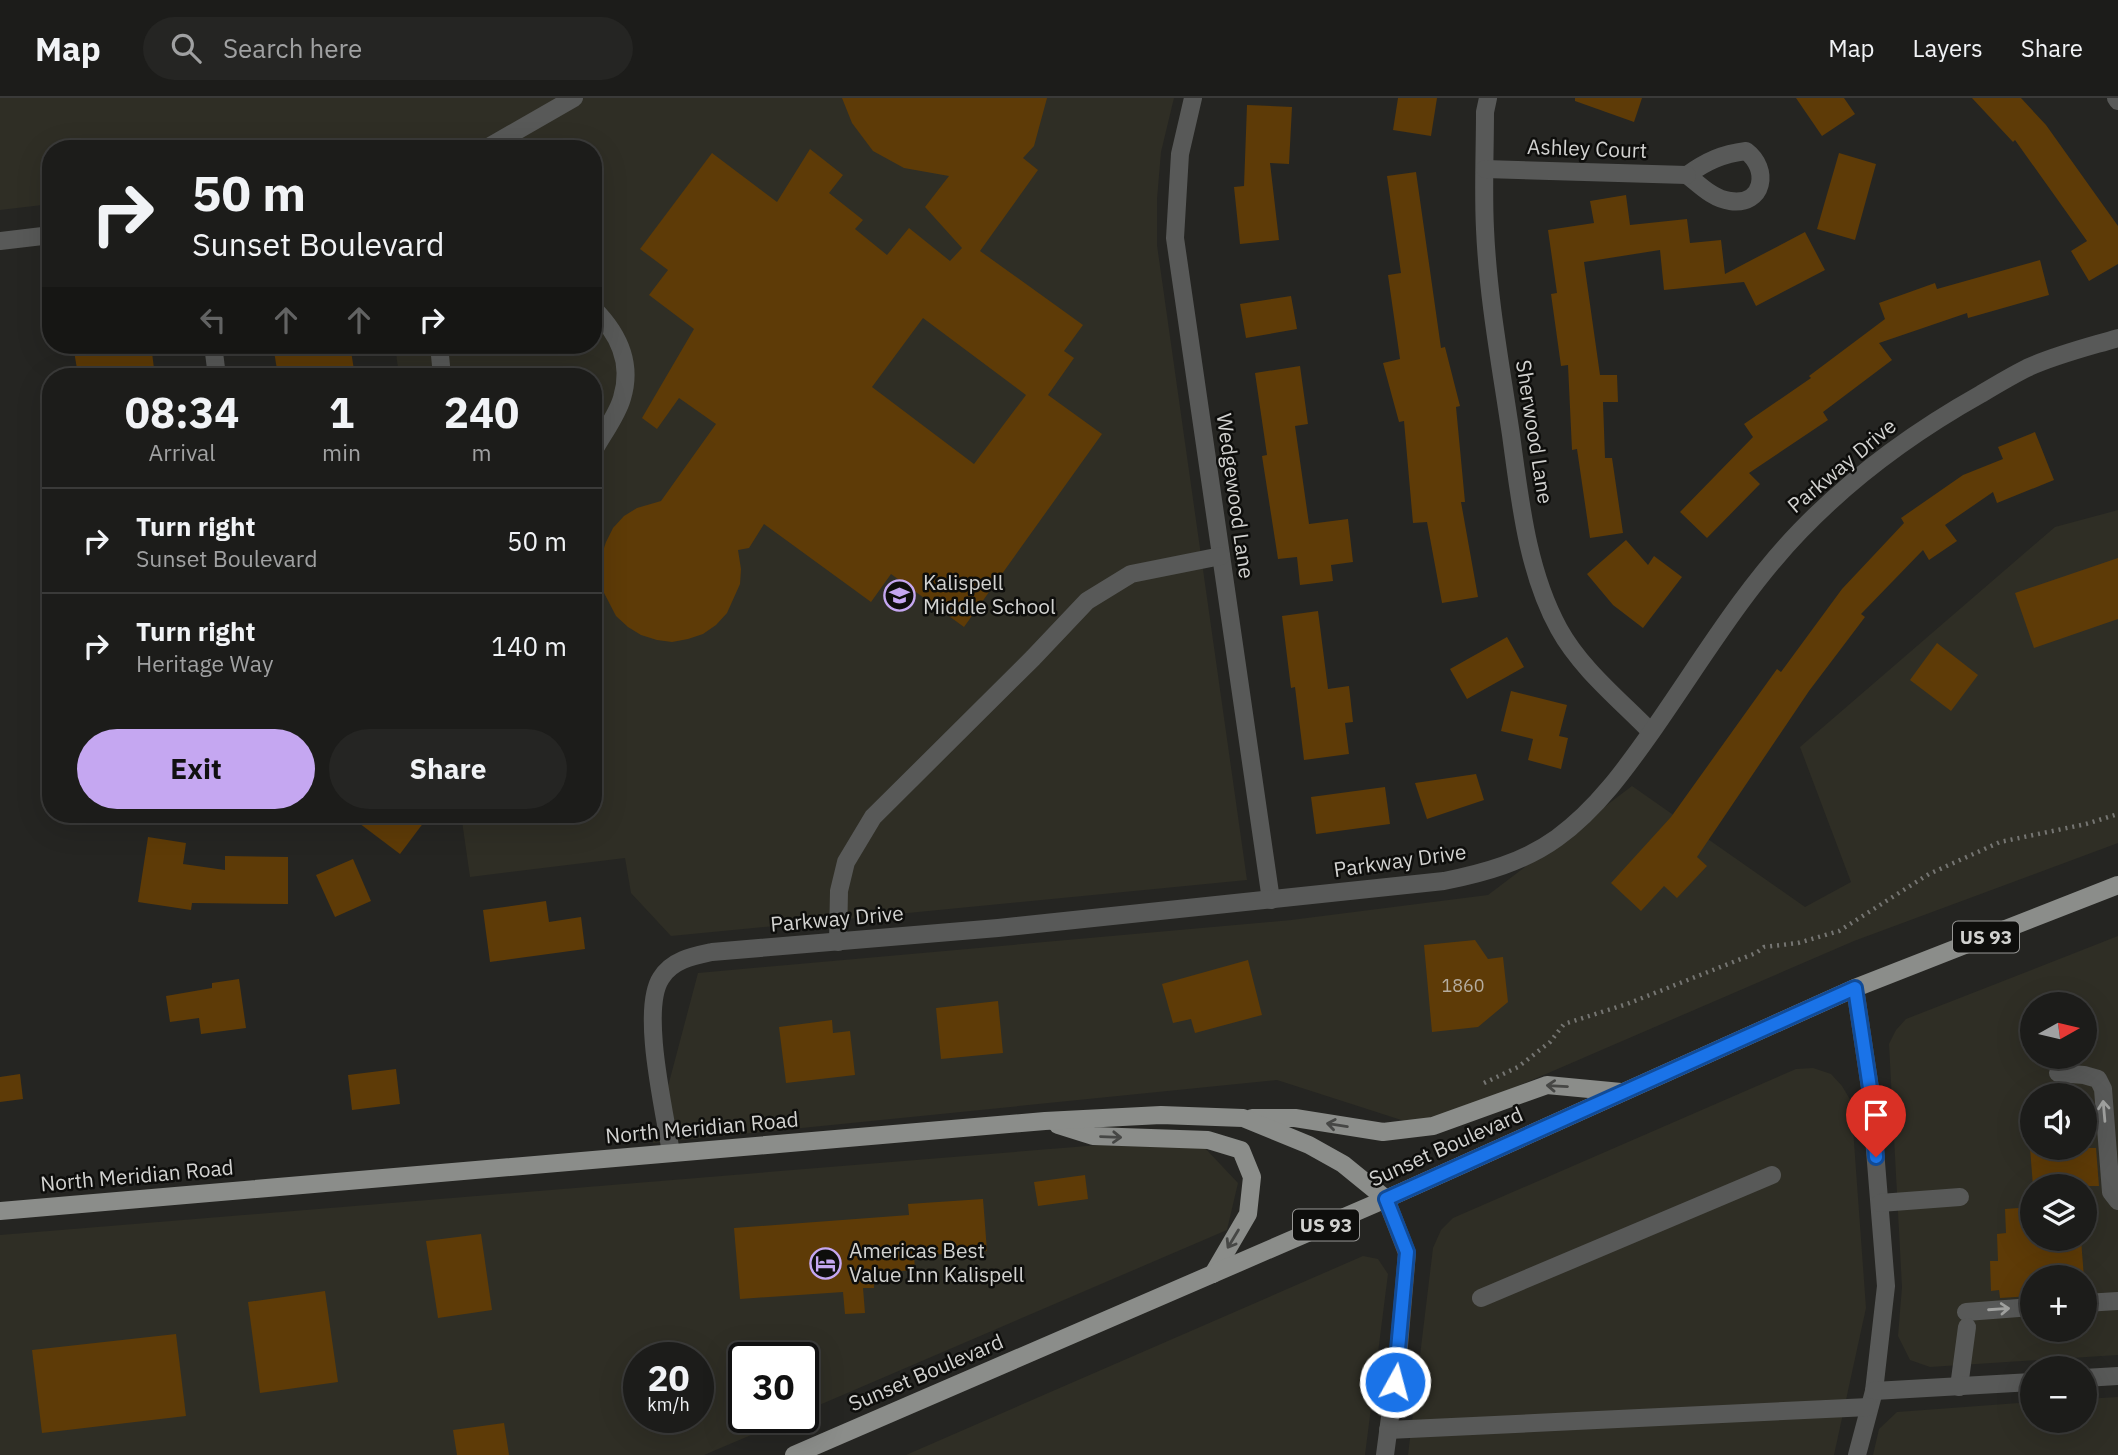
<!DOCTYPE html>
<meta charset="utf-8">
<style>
body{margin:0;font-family:"IBM Plex Sans",sans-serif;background:#252523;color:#f1f3f6;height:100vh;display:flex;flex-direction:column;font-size:26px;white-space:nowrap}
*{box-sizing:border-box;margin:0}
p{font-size:23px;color:#a0a1a2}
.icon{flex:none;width:38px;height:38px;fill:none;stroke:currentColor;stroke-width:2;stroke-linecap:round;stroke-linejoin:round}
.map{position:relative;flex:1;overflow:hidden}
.side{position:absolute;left:42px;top:270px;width:560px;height:455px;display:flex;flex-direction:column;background:#1c1c1a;border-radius:28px;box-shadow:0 7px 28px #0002,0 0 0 2px #3a3a39}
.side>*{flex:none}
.hud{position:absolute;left:42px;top:42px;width:560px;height:214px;border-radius:28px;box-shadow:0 7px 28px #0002,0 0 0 2px #3a3a39;background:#1c1c1a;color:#f1f3f6;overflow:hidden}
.needle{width:46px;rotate:82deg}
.tools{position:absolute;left:2020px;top:894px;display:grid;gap:14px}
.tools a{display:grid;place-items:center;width:77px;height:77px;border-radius:50%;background:#1c1c1a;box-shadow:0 7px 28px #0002,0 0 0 2px #3a3a39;font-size:35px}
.speed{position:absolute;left:623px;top:1244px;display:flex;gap:14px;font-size:35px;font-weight:700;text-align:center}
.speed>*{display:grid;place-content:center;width:91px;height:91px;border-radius:50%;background:#1c1c1a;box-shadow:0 7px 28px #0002,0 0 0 2px #3a3a39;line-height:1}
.speed small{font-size:18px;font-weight:400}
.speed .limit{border:4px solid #111;border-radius:10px;background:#fff;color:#111}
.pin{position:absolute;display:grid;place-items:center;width:60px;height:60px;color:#fff;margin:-72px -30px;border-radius:50% 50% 50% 0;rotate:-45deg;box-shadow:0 0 7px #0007}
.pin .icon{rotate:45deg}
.me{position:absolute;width:77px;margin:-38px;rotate:7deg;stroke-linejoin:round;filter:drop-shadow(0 0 5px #0008)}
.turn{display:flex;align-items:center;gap:24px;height:147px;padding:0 35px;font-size:32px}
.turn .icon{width:91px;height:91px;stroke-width:2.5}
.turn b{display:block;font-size:49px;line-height:60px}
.lanes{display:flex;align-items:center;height:66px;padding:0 35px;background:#0003;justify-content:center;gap:35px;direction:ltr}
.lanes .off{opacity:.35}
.eta{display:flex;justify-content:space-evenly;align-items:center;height:119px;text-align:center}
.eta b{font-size:42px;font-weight:700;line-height:49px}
.button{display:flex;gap:14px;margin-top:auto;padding:14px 35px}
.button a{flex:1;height:80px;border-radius:42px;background:#c5a7f1;color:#111;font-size:28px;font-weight:700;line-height:80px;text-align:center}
.button a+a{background:#252523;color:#f1f3f6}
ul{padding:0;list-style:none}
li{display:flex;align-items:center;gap:21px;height:105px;padding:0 35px;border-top:2px solid #3a3a39}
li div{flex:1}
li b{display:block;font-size:26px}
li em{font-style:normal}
header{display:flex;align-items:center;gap:42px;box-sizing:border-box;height:98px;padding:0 35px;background:#1c1c1a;border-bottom:2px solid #3a3a39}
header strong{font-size:33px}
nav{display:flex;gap:38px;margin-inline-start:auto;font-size:24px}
.search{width:490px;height:63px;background:#252523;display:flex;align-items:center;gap:18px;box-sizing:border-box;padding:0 24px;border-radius:38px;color:#a0a1a2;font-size:26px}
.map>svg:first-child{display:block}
.built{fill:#2f2e25;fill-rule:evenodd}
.building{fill:#5e3b07;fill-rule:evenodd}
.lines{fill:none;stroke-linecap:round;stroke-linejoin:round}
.path{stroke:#757572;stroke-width:4.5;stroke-dasharray:2 5;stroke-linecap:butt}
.minor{stroke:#585958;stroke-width:18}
.major{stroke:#8b8d8a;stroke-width:18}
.oneway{stroke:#464745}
.oneway2{stroke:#a1a2a0}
.route-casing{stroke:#114b97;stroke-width:18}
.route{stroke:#1a73e8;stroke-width:12}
.labels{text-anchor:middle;stroke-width:5;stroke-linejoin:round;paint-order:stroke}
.number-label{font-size:18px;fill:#b5ac9e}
.shield{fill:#0e0e0c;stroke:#979795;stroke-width:2}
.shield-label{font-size:19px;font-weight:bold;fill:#d2d2d0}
.street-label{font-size:21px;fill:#d2d2d0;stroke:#0e0e0c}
.poi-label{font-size:21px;fill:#d2d2d0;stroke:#0e0e0c;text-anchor:start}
</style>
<header>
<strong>Map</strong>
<div class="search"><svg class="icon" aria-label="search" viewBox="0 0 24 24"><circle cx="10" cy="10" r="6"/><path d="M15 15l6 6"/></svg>Search here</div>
<nav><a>Map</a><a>Layers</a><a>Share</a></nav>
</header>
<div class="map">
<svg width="2118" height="1357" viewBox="0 0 2118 1357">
<rect width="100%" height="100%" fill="#252522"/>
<g class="built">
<path d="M0,0H1174L1161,54L1157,101V147L1247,782L671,838L631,795L625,760L470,779L461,716H593V278H399L395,247H593V51H51V106L0,112Z"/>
<path d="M2118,412V745L1854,843L1423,1029L1277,982L653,1045L698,875L1291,822L1488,797L1632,688L1805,809L1851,784L1800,649L2055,429Z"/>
<path d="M2118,838V1257L1930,1269L1910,1262L1898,1238L1902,1189L1889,946L1896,932L1906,921ZM2032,906H2084V959H2032ZM2032,998H2084V1050H2032ZM2032,1088H2084V1141H2032ZM2032,1180H2084V1232H2032Z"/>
<path d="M1813,970L1831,976L1842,988L1851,1003L1866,1210L1834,1357H1408L1433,1150L1441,1132L1453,1120L1796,971Z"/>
<path d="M1099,1047L1204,1049L1238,1085L1227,1132L803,1314V1260H744V1320H791L704,1357H0V1137ZM639,1260H698V1320H639Z"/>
<path d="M1363,1158L1378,1161L1388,1176L1365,1357H906Z"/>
<path d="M2118,1299V1357H1873L1879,1331L1897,1314L2032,1304V1323H2084V1301Z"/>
</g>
<g class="building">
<path d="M842,0H1047L1034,48L1023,60L1038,72L980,153L1083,227L1064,253L1074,260L1048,297L1102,336L964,529L891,476L871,504L764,426L749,450L738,452L741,471L740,486L727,515L716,527L703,536L688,541L672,544L657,542L641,537L628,529L616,518L602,491L601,459L606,444L613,430L624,418L637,410L661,403L716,326L679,300L657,331L642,320L694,231L649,197L668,172L640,151L712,55L777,104L810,51L843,77L829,95L863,122L855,131L887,157L909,130L950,163L962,150L925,109L949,78L904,70L873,53L852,25ZM923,220L1026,297L974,366L872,289Z"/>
<path d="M1398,0H1437L1431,38L1393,32Z"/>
<path d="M1575,0H1642L1634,24L1575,3Z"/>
<path d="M1796,0H1844L1855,16L1822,38Z"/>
<path d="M1972,0H2021L2046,27L2118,128V166L2089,183L2071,153L2087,143L2015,42L2013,44Z"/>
<path d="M1247,7L1292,9L1289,66L1270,65L1279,142L1240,146L1234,89L1244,88Z"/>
<path d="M1839,55L1876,66L1855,142L1817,131Z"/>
<path d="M1416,74L1441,250L1445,249L1460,308L1456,309L1465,404H1461L1478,499L1442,505L1427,424L1413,425L1404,323L1399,324L1383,265L1400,261L1388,177L1401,175L1387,78Z"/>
<path d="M1626,97L1630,127L1687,121L1690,145L1721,142L1725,176L1805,134L1825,172L1756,208L1744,184L1664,192L1660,152L1584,164L1600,277H1617L1618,304H1603L1605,360H1612L1623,435L1590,440L1577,351L1572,352L1568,267L1561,268L1551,196L1557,195L1548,132L1594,125L1590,103Z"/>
<path d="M2040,162L2049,197L1968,220L1967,215L1879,245L1892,262L1823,314L1828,322L1749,375L1760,386L1707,440L1680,414L1753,339L1744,326L1811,280L1809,278L1885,221L1879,205L1935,185L1937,191Z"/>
<path d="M1291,198L1297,231L1246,240L1240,206Z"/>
<path d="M73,247H151L155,278H105L103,268L77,271Z"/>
<path d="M273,247H350L355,278H278Z"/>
<path d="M1300,268L1308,326L1295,328L1309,426L1348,421L1353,464L1331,467L1333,483L1300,487L1297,459L1278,461L1262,358L1267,357L1255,275Z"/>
<path d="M2035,334L2054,382L1997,405L1993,394L1945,427L1957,443L1929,462L1923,452L1861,516L1865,519L1809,593L1697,759L1707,768L1677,800L1664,788L1641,813L1611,785L1671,719L1777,571L1781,574L1842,491L1904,425L1901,420L1963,377L2003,361L1998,349Z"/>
<path d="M1626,442L1648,467L1654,458L1682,479L1643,530L1613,507L1587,476Z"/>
<path d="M2118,460V521L2034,550L2015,495Z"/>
<path d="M1318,513L1328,591L1349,588L1353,624L1345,625L1349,656L1304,662L1295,589L1291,590L1282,518Z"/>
<path d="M1507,539L1524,569L1467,601L1450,571Z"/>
<path d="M1937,545L1978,577L1951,613L1910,582Z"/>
<path d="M1511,593L1567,607L1559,638L1568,640L1561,671L1528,662L1533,641L1501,633Z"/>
<path d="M1476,676L1484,702L1427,721L1415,685Z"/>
<path d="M1385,689L1390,726L1316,736L1311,699Z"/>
<path d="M347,716H430L400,756Z"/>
<path d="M148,739L186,745L183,766L225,772V758L288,759V806L192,805L191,812L138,804Z"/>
<path d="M353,761L371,803L335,819L316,777Z"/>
<path d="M546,803L549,824L581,819L585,851L490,864L483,812Z"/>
<path d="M1475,842L1488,861L1503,859L1508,904L1478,929L1432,934L1424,847Z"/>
<path d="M1248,862L1262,917L1195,935L1191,921L1173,925L1162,886Z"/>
<path d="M239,881L246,930L201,936L199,920L170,924L166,898L212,890V885Z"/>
<path d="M998,903L1003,955L941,961L936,910Z"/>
<path d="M832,922L833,935L850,933L855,977L786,985L779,929Z"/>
<path d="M396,971L400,1006L352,1012L348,977Z"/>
<path d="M20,976L23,1001L0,1004V979Z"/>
<path d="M2030,1050H2096L2099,1088H2033Z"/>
<path d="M1085,1077L1088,1101L1038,1108L1034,1084Z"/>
<path d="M983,1101L987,1153L914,1158L915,1172L873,1175L874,1190H863L865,1215L845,1216L843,1194L740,1201L734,1130L909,1117L908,1106Z"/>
<path d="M2032,1109V1141H2081L2084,1180H2032V1198L2000,1200L1999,1192L1991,1193L1990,1163H1998L1997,1136L2006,1135L2005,1111Z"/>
<path d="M481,1136L492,1212L438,1220L426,1143Z"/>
<path d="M325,1193L338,1284L260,1295L248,1204Z"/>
<path d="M176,1236L186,1318L42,1335L32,1252Z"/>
<path d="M504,1325L509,1357H457L453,1332Z"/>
</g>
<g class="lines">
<path class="path" d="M1484,985L1518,969L1550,944L1564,926L1627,906L1756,855L1764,849L1798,845L1839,833L1929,776L2000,744L2086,726L2118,716"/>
<g class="minor">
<path d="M1193,0L1180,56L1175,140L1271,802"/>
<path d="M1488,0L1485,14C1485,53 1483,92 1485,131C1488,200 1501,269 1511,337C1520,402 1527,473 1559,531C1581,571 1620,602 1651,634"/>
<path d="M2116,0L2118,3"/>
<path d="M485,51L574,0"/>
<path d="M1746,53C1770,71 1764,108 1730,103C1713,101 1700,87 1687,77C1707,63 1722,56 1746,53Z"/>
<path d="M1485,71L1687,77"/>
<path d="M0,143L51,137"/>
<path d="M593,210C618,235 633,264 622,300C617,318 602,337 593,354"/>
<path d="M213,247L217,278"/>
<path d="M439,247L442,278"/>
<path d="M838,844L839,793L846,764L873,719L1033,560L1087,503L1131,476L1221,458"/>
<path d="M1855,890L1870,990L1886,1188L1874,1293L1857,1357"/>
<path d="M2058,975L2084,977L2098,981L2103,991L2111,1094L2118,1103"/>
<path d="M671,1055C665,1015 640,912 661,880C672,862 693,858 712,854L998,830L1444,783C1484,775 1524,764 1557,740C1597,711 1627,669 1655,629C1701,563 1744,491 1800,433C1853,378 1915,333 1981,296C1996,287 2011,278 2027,270C2055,257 2088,249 2118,240"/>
<path d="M1880,1105L1960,1099"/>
<path d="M1481,1200L1772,1077"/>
<path d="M2085,1205L2118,1203"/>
<path d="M1966,1214L2032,1209"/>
<path d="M2084,1280L2118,1278"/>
<path d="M1959,1289L1967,1229"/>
<path d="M1874,1293L2032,1284"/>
<path d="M1388,1332L1869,1309"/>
<path d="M1385,1357L1398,1259L1407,1155L1386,1101"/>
</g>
<g class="major">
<path d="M1252,1020H1295L1383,1034L1433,1028L1547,987L1621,994"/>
<path d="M1058,1027L1093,1038L1208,1042L1241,1052L1252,1079L1248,1116L1213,1176"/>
<path d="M0,1113L1045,1023L1161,1017L1243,1020L1309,1047L1343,1066L1386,1101"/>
<path d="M794,1357L1386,1101L1855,890L2118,787"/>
</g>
</g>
<defs><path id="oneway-shaft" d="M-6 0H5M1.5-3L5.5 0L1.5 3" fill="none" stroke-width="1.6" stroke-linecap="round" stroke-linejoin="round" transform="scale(1.75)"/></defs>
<g class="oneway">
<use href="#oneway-shaft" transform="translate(1557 988) rotate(-177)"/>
<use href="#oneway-shaft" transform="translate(1337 1027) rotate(-171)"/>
<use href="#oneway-shaft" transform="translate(1111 1039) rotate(2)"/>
<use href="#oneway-shaft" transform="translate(1233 1141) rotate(121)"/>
</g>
<g class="oneway2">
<use href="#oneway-shaft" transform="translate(2104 1013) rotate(-95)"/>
<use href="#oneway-shaft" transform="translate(1999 1211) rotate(-4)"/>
</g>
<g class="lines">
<defs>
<path id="route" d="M1395,1284L1407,1154L1386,1101L1855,890L1870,990L1876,1059"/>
</defs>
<use href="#route" class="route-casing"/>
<use href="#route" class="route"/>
</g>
<defs>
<symbol id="school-ring" viewBox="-11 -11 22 22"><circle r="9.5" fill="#0e0e0c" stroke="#c5a7f1" stroke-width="1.5"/><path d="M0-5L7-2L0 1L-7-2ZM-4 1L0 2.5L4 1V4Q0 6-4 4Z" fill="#c5a7f1"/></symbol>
<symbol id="hotel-ring" viewBox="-11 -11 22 22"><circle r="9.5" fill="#0e0e0c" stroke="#c5a7f1" stroke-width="1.5"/><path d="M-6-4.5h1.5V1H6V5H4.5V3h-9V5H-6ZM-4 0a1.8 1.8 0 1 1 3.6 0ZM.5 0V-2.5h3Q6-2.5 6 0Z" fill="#c5a7f1"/></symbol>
</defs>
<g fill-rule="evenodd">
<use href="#school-ring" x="882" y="480" width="35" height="35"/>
<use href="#hotel-ring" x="808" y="1148" width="35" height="35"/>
</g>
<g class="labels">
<g class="number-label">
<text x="1463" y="894">1860</text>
</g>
<g class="shield">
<rect x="1953" y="823.5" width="66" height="31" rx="5"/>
<rect x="1293" y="1111.5" width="66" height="31" rx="5"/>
</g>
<g class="shield-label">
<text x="1986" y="846">US 93</text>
<text x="1326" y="1134">US 93</text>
</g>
<g class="street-label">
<text transform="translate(1587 51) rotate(2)" y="7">Ashley Court</text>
<text transform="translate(1534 334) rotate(81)" y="7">Sherwood Lane</text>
<text transform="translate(1842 368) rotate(-40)" y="7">Parkway Drive</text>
<text transform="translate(1235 398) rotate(82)" y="7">Wedgewood Lane</text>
<text transform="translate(1400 763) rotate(-8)" y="7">Parkway Drive</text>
<text transform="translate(837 821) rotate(-5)" y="7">Parkway Drive</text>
<text transform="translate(702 1030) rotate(-5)" y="7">North Meridian Road</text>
<text transform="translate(1446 1049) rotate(-24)" y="7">Sunset Boulevard</text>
<text transform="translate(137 1078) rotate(-5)" y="7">North Meridian Road</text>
<text transform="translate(926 1275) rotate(-23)" y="7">Sunset Boulevard</text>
</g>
<g class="poi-label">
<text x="923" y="492">Kalispell<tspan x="923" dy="24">Middle School</tspan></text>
<text x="849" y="1160">Americas Best<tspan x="849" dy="24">Value Inn Kalispell</tspan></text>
</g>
</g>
</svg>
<div class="tools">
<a><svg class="needle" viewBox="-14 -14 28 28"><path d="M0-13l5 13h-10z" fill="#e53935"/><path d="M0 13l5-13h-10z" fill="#a0a1a2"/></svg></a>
<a><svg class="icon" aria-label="sound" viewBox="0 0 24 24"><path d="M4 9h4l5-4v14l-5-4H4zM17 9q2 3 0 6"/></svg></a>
<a><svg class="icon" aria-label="layers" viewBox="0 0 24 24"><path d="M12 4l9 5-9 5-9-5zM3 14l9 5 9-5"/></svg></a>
<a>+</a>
<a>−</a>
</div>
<div class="speed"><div>20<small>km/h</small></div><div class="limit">30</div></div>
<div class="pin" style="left:1876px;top:1059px;background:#d93025"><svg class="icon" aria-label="arrive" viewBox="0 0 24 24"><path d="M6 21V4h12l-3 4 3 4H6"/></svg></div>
<svg class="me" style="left:1395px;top:1284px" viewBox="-20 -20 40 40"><circle r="17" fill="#1a73e8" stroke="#fff" stroke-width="3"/><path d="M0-11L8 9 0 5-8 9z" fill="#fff"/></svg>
<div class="hud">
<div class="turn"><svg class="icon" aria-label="right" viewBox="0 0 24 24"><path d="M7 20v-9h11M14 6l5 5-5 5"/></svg><div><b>50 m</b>Sunset Boulevard</div></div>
<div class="lanes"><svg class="icon off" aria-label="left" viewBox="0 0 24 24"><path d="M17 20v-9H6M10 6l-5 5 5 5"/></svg><svg class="icon off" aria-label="ahead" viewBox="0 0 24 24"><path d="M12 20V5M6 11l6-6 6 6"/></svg><svg class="icon off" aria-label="ahead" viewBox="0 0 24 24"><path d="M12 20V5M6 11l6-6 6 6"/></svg><svg class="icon" aria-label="right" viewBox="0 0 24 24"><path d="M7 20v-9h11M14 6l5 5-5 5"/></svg></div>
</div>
<section class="side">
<div class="eta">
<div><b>08:34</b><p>Arrival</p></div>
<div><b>1</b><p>min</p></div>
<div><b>240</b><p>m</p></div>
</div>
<ul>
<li><svg class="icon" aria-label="right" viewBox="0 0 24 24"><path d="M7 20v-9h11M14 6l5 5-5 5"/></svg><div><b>Turn right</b><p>Sunset Boulevard</p></div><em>50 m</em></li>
<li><svg class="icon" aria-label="right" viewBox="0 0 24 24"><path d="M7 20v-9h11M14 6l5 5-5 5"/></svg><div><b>Turn right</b><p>Heritage Way</p></div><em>140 m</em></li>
</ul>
<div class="button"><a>Exit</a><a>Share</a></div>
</section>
</div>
